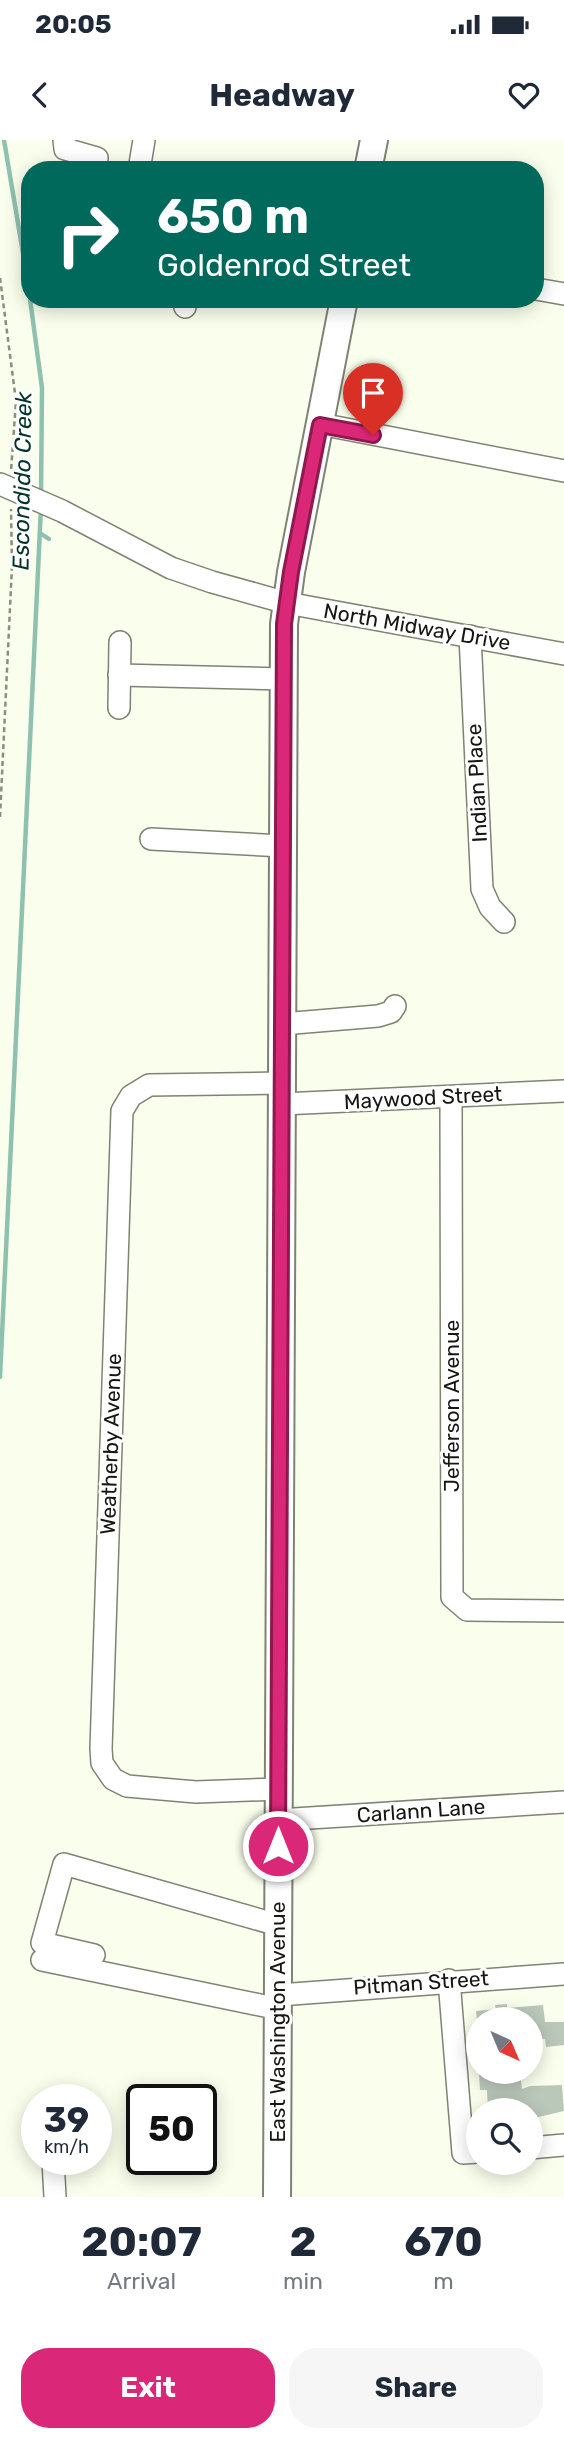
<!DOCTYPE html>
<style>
body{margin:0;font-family:Rubik,sans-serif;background:#f6f6f7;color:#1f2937;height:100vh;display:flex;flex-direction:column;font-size:26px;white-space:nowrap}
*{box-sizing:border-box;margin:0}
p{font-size:23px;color:#747a83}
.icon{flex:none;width:38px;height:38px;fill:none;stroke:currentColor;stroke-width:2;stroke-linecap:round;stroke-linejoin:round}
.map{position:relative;height:2057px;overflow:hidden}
.panel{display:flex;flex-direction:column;background:#fff;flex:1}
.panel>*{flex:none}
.banner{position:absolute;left:21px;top:21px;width:523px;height:147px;border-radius:28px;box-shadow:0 4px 18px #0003;background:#00695c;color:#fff;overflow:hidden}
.needle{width:46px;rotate:136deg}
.buttons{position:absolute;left:466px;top:1867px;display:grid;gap:14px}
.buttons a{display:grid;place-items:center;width:77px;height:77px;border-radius:50%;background:#fff;box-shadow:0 4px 18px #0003;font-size:35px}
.speed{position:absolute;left:21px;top:1944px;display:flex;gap:14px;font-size:35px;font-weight:700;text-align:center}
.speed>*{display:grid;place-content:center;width:91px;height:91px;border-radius:50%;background:#fff;box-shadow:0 4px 18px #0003;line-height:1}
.speed small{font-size:18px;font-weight:400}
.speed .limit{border:4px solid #111;border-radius:10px;background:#fff;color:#111}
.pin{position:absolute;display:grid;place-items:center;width:60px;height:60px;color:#fff;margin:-72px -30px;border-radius:50% 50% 50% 0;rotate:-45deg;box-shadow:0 0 7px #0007}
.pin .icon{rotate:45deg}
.me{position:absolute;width:77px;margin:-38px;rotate:0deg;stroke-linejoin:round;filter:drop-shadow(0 0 5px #0008)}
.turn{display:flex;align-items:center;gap:24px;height:147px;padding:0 21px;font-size:32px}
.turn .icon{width:91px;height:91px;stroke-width:2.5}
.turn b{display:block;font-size:49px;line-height:60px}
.eta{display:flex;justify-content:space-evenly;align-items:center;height:119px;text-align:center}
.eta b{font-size:42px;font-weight:700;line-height:49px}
.primary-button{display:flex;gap:14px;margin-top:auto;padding:14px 21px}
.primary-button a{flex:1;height:80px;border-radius:28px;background:#db2777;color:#fff;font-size:28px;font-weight:700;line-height:80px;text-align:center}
.primary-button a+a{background:#f6f6f7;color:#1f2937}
.status{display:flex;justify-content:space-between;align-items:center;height:49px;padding:0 35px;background:#fff;direction:ltr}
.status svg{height:19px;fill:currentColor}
header{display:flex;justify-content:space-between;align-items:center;height:91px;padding:0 21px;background:#fff;font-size:32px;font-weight:700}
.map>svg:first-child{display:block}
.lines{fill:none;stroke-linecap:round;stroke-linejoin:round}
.stream{stroke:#8fc1b0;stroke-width:4.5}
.building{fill:#bac8ba}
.minor-casing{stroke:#7f8372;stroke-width:24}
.major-casing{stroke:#7f8372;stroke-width:30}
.path{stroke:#8a8d81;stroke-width:2.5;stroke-dasharray:5 3.5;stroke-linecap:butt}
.minor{stroke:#fff;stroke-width:21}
.major{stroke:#fff;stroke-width:26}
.route-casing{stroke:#8e194d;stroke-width:18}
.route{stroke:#db2777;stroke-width:12}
.labels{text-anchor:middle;stroke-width:6;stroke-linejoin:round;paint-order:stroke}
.street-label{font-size:21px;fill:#161711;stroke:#fff}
.water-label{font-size:23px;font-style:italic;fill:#043327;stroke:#fff}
</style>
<div class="status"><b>20:05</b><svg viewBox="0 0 49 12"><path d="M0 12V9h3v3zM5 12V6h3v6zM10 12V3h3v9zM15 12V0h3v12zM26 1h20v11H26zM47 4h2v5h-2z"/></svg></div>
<header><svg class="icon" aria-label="back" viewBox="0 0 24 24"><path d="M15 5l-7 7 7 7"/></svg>Headway<svg class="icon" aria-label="heart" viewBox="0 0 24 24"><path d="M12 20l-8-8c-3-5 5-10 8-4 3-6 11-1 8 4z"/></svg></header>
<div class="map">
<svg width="564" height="2057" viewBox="0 0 564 2057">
<rect width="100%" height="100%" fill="#fafeec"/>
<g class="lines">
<g class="stream">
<path d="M4,0L30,155"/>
<path d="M30,159L42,248L41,355"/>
<path d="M40,393L49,399"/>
<path d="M0,1237L41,367"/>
</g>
</g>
<g class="building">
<path d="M507,1864V1868L543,1865L545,1882H564V1905L546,1907L545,1899L530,1900V1880H477L476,1871L496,1869L495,1865Z"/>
<path d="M520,1932L522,1949L530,1946L562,1945L564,1971L530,1979V1970H488L487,1950H480L479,1934Z"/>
</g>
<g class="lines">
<defs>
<g id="minor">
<path d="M64,0L65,9L97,18L95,30"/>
<path d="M139,30L144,0"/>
<path d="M536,149L564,154"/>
<path d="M185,167L186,159"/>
<path d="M320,284L564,331"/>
<path d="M0,344L62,371L171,428L212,442L287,463L564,514"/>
<path d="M470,496L482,749L490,767L504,782"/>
<path d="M119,535L284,539"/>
<path d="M119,568L120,502"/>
<path d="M151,699L283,706"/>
<path d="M282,884L378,876L391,872L395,866"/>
<path d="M451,958L452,1457L467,1470L564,1471"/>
<path d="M282,964L564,951"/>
<path d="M278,1649L196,1652L127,1646L113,1639L102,1623L101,1609L122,971L131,956L149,945L282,943"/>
<path d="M278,1680L564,1662"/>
<path d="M94,1815L42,1803L64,1724L278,1785"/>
<path d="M42,1820L279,1869"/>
<path d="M449,1840L463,2013L478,2012"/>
<path d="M279,1855L564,1834"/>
<path d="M530,2008L564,2005"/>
<path d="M53,2020L55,2057"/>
</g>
<g id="major">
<path d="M368,30L374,0"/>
<path d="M277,2057L284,484L291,432L344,159"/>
</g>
</defs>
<use href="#minor" class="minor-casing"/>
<use href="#major" class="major-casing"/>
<g class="path">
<path d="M0,138L16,261L11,331"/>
<path d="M0,677L12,426L11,369"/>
</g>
<use href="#minor" class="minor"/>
<use href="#major" class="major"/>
</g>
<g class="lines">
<defs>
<path id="route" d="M278,1706L284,484L291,432L320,285L373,295"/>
</defs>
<use href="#route" class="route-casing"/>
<use href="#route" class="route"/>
</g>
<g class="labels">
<g class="street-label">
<text transform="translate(417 487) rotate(10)" y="7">North Midway Drive</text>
<text transform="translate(477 643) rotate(-93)" y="7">Indian Place</text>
<text transform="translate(423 958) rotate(-3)" y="7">Maywood Street</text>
<text transform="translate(452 1266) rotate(-90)" y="7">Jefferson Avenue</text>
<text transform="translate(111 1304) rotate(-88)" y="7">Weatherby Avenue</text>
<text transform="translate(421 1671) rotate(-4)" y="7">Carlann Lane</text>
<text transform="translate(421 1843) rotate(-4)" y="7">Pitman Street</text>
<text transform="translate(278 1882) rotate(-90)" y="7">East Washington Avenue</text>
</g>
<g class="water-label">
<text transform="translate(22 341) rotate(-89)" y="8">Escondido Creek</text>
</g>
</g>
</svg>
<div class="buttons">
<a><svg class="needle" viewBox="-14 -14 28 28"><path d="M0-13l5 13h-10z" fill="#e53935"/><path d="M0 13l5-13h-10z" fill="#747a83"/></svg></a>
<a><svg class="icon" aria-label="search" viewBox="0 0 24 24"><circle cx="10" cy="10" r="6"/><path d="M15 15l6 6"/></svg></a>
</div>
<div class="speed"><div>39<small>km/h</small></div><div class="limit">50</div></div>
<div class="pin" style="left:373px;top:295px;background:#d93025"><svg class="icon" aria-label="arrive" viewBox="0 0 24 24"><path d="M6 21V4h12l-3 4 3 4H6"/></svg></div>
<svg class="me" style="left:278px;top:1706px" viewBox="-20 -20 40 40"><circle r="17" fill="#db2777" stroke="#fff" stroke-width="3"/><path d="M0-11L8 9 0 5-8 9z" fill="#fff"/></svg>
<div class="banner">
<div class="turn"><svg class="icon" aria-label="right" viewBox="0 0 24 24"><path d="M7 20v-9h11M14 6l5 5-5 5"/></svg><div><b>650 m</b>Goldenrod Street</div></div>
</div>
</div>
<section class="panel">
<div class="eta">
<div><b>20:07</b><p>Arrival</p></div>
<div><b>2</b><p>min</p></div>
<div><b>670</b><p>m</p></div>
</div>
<div class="primary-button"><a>Exit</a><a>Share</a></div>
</section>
